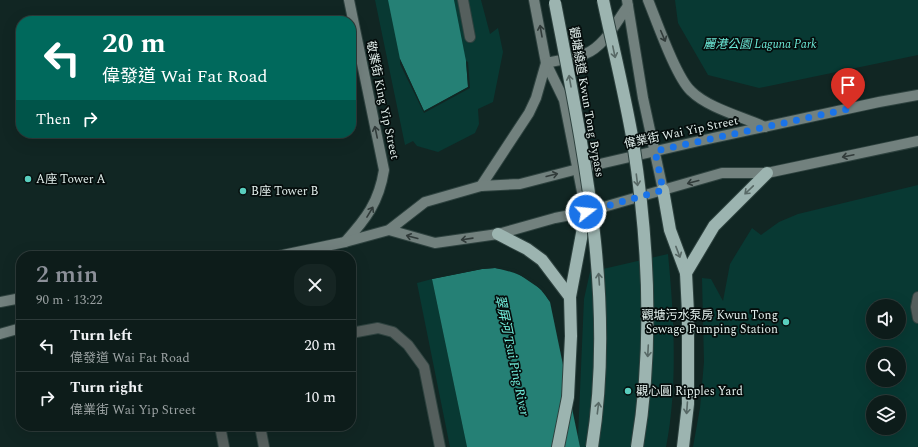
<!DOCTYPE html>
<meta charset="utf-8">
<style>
body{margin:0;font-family:Spectral,"Noto Sans TC",serif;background:#162523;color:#f1f3f6;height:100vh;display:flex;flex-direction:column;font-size:15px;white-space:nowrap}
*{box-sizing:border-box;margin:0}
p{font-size:13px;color:#9aa1a2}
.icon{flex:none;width:22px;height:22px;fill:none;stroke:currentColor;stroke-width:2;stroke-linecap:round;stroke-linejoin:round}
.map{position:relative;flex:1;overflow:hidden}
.sheet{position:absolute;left:16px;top:251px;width:340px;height:180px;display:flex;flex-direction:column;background:#0d1c1a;border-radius:16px;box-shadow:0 4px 16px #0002,0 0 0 1px #2d3a39}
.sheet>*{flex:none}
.top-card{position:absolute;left:16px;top:16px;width:340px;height:122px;border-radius:16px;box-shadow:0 4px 16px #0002,0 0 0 1px #2d3a39;background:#00695c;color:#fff;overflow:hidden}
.tools{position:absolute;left:866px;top:299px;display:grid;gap:8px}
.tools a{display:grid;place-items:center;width:40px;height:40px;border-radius:50%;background:#0d1c1a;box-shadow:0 4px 16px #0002,0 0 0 1px #2d3a39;font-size:20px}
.pin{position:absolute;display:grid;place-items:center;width:34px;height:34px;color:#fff;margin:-41px -17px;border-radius:50% 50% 50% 0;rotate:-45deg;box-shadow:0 0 4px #0007}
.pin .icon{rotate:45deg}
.me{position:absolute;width:44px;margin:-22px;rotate:74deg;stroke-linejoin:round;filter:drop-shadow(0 0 3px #0008)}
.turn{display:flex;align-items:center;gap:14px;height:84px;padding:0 20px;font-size:18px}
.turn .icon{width:52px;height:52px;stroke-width:2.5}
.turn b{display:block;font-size:28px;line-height:34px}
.then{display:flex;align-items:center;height:38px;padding:0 20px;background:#0003;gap:8px;font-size:15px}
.round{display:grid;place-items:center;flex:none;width:42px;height:42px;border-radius:16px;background:#162523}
.summary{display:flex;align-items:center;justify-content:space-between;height:68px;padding:0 20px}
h1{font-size:24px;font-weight:600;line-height:30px;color:#8c9099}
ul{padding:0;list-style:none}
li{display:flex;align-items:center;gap:12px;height:52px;padding:0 20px;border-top:1px solid #2d3a39}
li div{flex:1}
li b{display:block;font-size:15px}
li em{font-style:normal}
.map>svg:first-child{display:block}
.green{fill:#083933;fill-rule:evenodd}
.water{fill:#258075}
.pier{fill:#112623}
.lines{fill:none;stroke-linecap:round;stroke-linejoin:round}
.service-casing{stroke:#2e423f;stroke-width:12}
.minor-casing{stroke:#2e423f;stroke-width:12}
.secondary-casing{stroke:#2e423f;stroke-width:12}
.motorway-casing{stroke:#2e423f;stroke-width:14}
.service{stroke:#555f5d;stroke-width:10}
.minor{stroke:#555f5d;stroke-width:10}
.secondary{stroke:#72817e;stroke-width:10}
.motorway{stroke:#9cb4b0;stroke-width:12}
.motorway-bridge-casing{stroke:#2e423f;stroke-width:14;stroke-linecap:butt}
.motorway-bridge{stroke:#9cb4b0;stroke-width:12}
.oneway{stroke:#313b3a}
.oneway2{stroke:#586966}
.route{stroke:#1a73e8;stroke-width:7;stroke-dasharray:0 12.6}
.poi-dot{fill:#59cebe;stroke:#050d0c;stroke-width:1.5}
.labels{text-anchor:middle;stroke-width:3.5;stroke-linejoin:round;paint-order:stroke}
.park-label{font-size:12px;font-style:italic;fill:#6cead8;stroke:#050d0c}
.street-label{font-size:12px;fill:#e3f0ed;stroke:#050d0c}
.poi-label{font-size:12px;fill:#e3f0ed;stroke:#050d0c;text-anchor:start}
.water-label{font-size:13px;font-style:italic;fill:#75f2e0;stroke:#050d0c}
</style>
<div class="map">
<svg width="918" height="447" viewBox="0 0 918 447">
<rect width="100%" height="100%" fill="#112623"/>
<g class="green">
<path d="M375,0H481L490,34L498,28L503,52L493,102L478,109L479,124L475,133L438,152L417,146L413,141L405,145Z"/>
<path d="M675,0H918V55L759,88L708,75L678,23Z"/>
<path d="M918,185V447H693L700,408L704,362L702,278L711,279L723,301L730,264L752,228L761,235L779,222L798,214ZM873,306H899V332H873ZM873,354H899V380H873ZM873,402H899V428H873Z"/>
<path d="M668,254C674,316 678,386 666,447H580L578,437L584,299L590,272Z"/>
<path d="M432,279L467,447H450L417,283Z"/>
</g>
<g class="water">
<path d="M388,0H454L466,61L468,87L424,111L400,59Z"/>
<path d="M495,268C520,273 536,280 550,302L580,447H467L432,279L482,269Z"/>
</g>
<g class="pier">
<path d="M400,59L424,111L468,87L466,61L468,62L470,88L424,113L400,64Z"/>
<path d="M495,266L515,269L532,279L544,288L550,302L542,290L514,271L495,268L482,269L432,279V277L482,267Z"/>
</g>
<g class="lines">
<defs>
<g id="service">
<path d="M463,0L470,37"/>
<path d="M918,297L916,307L918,318"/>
<path d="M351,333L378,328L393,332L408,345L424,367L440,447"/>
<path d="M260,426L264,447"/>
</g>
<path id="minor" d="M220,426L224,447"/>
<g id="secondary">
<path d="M534,0L546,63L564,100L586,212"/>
<path d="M627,0L643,98L663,190"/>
<path d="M648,0C657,22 676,77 691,91C708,108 743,117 765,127"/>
<path d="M546,63C559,60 573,59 585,54C605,46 616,22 628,6"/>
<path d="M481,186L529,113L536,98L546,63"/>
<path d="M389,230L435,243L498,234L555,218L586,212L722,173H767L918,141"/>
<path d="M345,242C366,219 379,202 384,170L349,0"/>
<path d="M278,256L345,242L389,230L425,202L481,186L520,184L578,169L699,141L879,102L918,95"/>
<path d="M0,302L21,298"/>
<path d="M0,334L21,328"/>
</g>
<g id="motorway">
<path d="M663,190L670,230L686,273L688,313V404L683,447"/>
<path d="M498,234L527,249L542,260L570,297"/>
<path d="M686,273L714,226L767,173"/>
<path d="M558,447L568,397L571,336L570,297L586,212"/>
</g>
</defs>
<use href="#service" class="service-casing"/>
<use href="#minor" class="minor-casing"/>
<use href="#secondary" class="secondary-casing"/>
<use href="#motorway" class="motorway-casing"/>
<use href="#service" class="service"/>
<use href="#minor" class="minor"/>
<use href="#secondary" class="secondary"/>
<use href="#motorway" class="motorway"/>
<defs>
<g id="motorway-bridge">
<path d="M603,0C613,47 625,95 633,142C649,244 654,346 637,447"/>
<path d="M555,3C583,149 616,298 592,447"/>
</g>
</defs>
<use href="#motorway-bridge" class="motorway-bridge-casing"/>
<use href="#motorway-bridge" class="motorway-bridge"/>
</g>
<defs><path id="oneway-shaft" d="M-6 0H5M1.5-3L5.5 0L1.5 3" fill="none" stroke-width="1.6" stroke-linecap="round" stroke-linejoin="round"/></defs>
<g class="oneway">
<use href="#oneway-shaft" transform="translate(541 31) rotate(-100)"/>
<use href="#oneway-shaft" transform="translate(663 36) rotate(67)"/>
<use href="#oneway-shaft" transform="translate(376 132) rotate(-102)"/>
<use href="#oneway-shaft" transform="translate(848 156) rotate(168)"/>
<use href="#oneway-shaft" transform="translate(552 175) rotate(-14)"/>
<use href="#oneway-shaft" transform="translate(693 182) rotate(165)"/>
<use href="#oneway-shaft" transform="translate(370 212) rotate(-59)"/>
<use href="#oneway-shaft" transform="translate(412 237) rotate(-165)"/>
<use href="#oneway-shaft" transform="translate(467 239) rotate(172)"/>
</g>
<g class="oneway2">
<use href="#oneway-shaft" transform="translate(614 52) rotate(78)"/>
<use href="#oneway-shaft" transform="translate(570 81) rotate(-100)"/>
<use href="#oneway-shaft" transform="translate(637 180) rotate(83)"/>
<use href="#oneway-shaft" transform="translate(749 190) rotate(136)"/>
<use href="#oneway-shaft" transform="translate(678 252) rotate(69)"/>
<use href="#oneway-shaft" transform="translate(599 279) rotate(-94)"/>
<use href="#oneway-shaft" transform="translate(648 351) rotate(93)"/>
<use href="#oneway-shaft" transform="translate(598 408) rotate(-83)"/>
<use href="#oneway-shaft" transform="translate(687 408) rotate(94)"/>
</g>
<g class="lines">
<path class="route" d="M586,212L663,190L655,151L848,109"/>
</g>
<g class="poi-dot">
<circle cx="28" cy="179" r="4"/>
<circle cx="243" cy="191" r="4"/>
<circle cx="786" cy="322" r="4"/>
<circle cx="628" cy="391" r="4"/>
</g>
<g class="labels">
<g class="park-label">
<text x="760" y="48">麗港公園 Laguna Park</text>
</g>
<g class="street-label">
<text transform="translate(383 100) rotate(78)" y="4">敬業街 King Yip Street</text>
<text transform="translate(587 102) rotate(80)" y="4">觀塘繞道 Kwun Tong Bypass</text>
<text transform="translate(681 132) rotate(-12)" y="4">偉業街 Wai Yip Street</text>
</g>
<g class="poi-label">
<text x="36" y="183">A座 Tower A</text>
<text x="251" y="195">B座 Tower B</text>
<text x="778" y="319" text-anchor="end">觀塘污水泵房 Kwun Tong<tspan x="778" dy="14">Sewage Pumping Station</tspan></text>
<text x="636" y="395">觀心圓 Ripples Yard</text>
</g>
<g class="water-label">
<text transform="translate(513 355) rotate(78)" y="5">翠屏河 Tsui Ping River</text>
</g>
</g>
</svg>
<div class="tools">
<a><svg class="icon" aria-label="sound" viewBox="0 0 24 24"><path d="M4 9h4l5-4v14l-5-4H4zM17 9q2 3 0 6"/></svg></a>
<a><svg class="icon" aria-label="search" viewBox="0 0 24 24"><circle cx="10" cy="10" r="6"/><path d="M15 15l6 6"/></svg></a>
<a><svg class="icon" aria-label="layers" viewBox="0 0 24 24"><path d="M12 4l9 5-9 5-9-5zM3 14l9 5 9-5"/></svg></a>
</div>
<div class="pin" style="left:848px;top:109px;background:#d93025"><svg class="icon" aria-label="arrive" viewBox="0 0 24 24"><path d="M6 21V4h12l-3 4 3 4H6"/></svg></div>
<svg class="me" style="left:586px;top:212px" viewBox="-20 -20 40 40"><circle r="17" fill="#1a73e8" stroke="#fff" stroke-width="3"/><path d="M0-11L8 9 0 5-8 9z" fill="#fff"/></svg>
<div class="top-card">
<div class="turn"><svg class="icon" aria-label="left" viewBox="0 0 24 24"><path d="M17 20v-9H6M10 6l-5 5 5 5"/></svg><div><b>20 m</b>偉發道 Wai Fat Road</div></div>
<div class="then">Then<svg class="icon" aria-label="right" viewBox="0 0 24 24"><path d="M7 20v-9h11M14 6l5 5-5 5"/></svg></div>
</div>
<section class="sheet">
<div class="summary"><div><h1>2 min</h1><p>90 m · 13:22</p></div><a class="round"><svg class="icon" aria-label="close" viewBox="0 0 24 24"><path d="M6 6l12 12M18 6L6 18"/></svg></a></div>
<ul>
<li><svg class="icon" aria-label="left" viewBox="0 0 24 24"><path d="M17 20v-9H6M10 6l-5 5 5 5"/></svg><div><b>Turn left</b><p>偉發道 Wai Fat Road</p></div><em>20 m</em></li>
<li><svg class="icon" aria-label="right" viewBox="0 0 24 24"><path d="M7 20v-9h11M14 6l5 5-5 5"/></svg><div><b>Turn right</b><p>偉業街 Wai Yip Street</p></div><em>10 m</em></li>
</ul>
</section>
</div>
